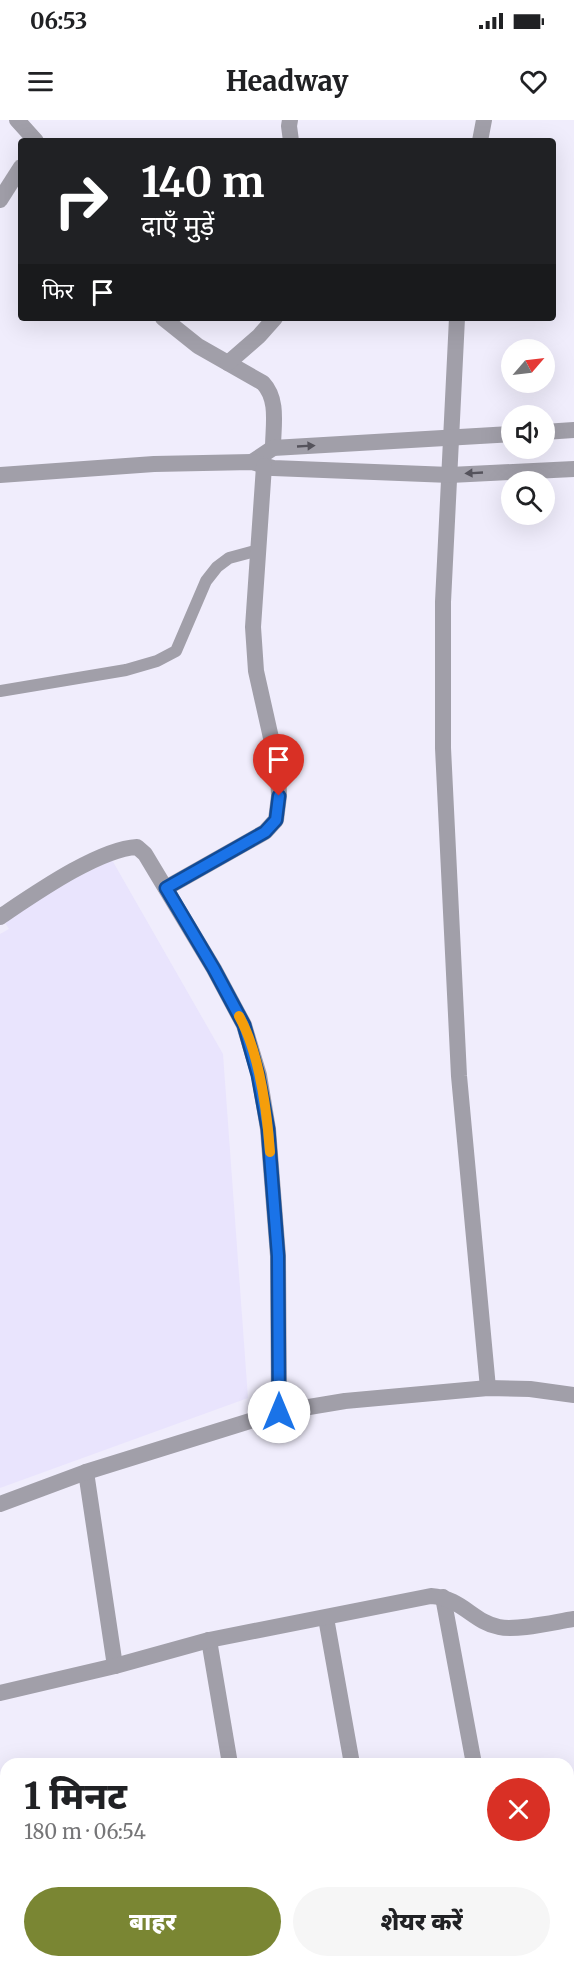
<!DOCTYPE html>
<html lang="hi">
<meta charset="utf-8">
<style>
body{margin:0;font-family:Merriweather,"Noto Sans Devanagari",serif;background:#f6f6f6;color:#202124;height:100vh;display:flex;flex-direction:column;font-size:22px;white-space:nowrap}
*{box-sizing:border-box;margin:0}
p{font-size:20px;color:#757577}
.icon{flex:none;width:33px;height:33px;fill:none;stroke:currentColor;stroke-width:2;stroke-linecap:round;stroke-linejoin:round}
.map{position:relative;flex:1;overflow:hidden}
.details{position:absolute;left:0px;top:1638px;width:574px;height:210px;display:flex;flex-direction:column;background:#fff;border-radius:18px 18px 0 0;box-shadow:0 6px 24px #0002}
.details>*{flex:none}
.guide{position:absolute;left:18px;top:18px;width:538px;height:183px;border-radius:6px;box-shadow:0 6px 24px #0002;background:#202124;color:#fff;overflow:hidden}
.needle{width:39px;rotate:62deg}
.fabs{position:absolute;left:501px;top:219px;display:grid;gap:12px}
.fabs a{display:grid;place-items:center;width:54px;height:54px;border-radius:50%;background:#fff;box-shadow:0 6px 24px #0002;font-size:30px}
.pin{position:absolute;display:grid;place-items:center;width:51px;height:51px;color:#fff;margin:-62px -26px;border-radius:50% 50% 50% 0;rotate:-45deg;box-shadow:0 0 6px #0007}
.pin .icon{rotate:45deg}
.me{position:absolute;width:66px;margin:-33px;rotate:0deg;stroke-linejoin:round;filter:drop-shadow(0 0 4px #0008)}
.turn{display:flex;align-items:center;gap:21px;height:126px;padding:0 24px;font-size:27px}
.turn .icon{width:78px;height:78px;stroke-width:2.5}
.turn b{display:block;font-size:42px;line-height:51px}
.then{display:flex;align-items:center;height:57px;padding:0 24px;background:#0003;gap:12px;font-size:22px}
.round{display:grid;place-items:center;flex:none;width:63px;height:63px;border-radius:32px;background:#f6f6f6}
.head{display:flex;align-items:center;justify-content:space-between;height:102px;padding:0 24px}
h1{font-size:36px;font-weight:800;line-height:45px}
.cta{display:flex;gap:12px;margin-top:auto;padding:12px 24px}
.cta a{flex:1;height:69px;border-radius:36px;background:#7a8633;color:#fff;font-size:24px;font-weight:800;line-height:69px;text-align:center}
.cta a+a{background:#f6f6f6;color:#202124}
.status{display:flex;justify-content:space-between;align-items:center;height:42px;padding:0 30px;background:#fff;direction:ltr}
.status svg{height:16px;fill:currentColor}
header{display:flex;justify-content:space-between;align-items:center;height:78px;padding:0 24px;background:#fff;font-size:27px;font-weight:800}
.map>svg:first-child{display:block}
.built{fill:#e9e4fd}
.lines{fill:none;stroke-linecap:round;stroke-linejoin:round}
.service{stroke:#a19fa9;stroke-width:12}
.minor{stroke:#a19fa9;stroke-width:16}
.tertiary{stroke:#a19fa9;stroke-width:16}
.primary{stroke:#615e6f;stroke-width:16}
.oneway{fill:#55535c}
.route-casing{stroke:#114b97;stroke-width:15}
.route{stroke:#1a73e8;stroke-width:10}
.slow{stroke:#f59e0b;stroke-width:10}
</style>
<div class="status"><b>06:53</b><svg viewBox="0 0 49 12"><path d="M0 12V9h3v3zM5 12V6h3v6zM10 12V3h3v9zM15 12V0h3v12zM26 1h20v11H26zM47 4h2v5h-2z"/></svg></div>
<header><svg class="icon" aria-label="menu" viewBox="0 0 24 24"><path d="M4 6h16M4 12h16M4 18h16"/></svg>Headway<svg class="icon" aria-label="heart" viewBox="0 0 24 24"><path d="M12 20l-8-8c-3-5 5-10 8-4 3-6 11-1 8 4z"/></svg></header>
<div class="map">
<svg width="574" height="1848" viewBox="0 0 574 1848">
<rect width="100%" height="100%" fill="#f0edfc"/>
<path class="built" d="M112,740L223,934L248,1278L0,1368V814L9,809L0,795Z"/>
<g class="lines">
<path class="service" d="M0,571L126,550L157,541L176,531L206,461L217,447L229,438L259,430"/>
<g class="minor">
<path d="M17,0L36,21"/>
<path d="M290,0L289,6L291,21"/>
<path d="M480,21L484,0"/>
<path d="M0,80L21,47"/>
<path d="M163,198L198,226L263,263C279,280 273,306 273,328"/>
<path d="M457,198L443,482V628L459,956L488,1268"/>
<path d="M228,243L259,216L275,198"/>
<path d="M544,312L574,310"/>
<path d="M252,342L273,328L512,314"/>
<path d="M0,355L154,344L252,342L273,348L450,355L574,349"/>
<path d="M166,768L265,712L276,700L279,676L278,649L256,551L253,507L264,346"/>
<path d="M0,797C33,775 98,729 137,727L145,734L214,849L244,905L259,955L268,1009L278,1136L279,1292"/>
<path d="M86,1352L115,1546"/>
<path d="M443,1477L474,1644"/>
<path d="M326,1498L352,1644"/>
<path d="M209,1520L230,1644"/>
<path d="M0,1573L115,1546L209,1520L431,1476C462,1478 473,1502 499,1507C517,1511 554,1502 574,1499"/>
<path d="M238,1842V1848"/>
<path d="M381,1842L382,1848"/>
<path d="M557,1842L558,1848"/>
</g>
<path class="tertiary" d="M0,1384L86,1352L279,1292L345,1281L488,1268L530,1269L574,1275"/>
<g class="primary">
<path d="M0,1798H6"/>
<path d="M568,1809H574"/>
<path d="M0,1821H6"/>
<path d="M568,1834H574"/>
</g>
</g>
<defs><path id="oneway-solid" d="M-6-.8H1V-3.2L6.5 0L1 3.2V.8H-6Z" transform="scale(1.5)"/></defs>
<g class="oneway">
<use href="#oneway-solid" transform="translate(306 326) rotate(-3)"/>
<use href="#oneway-solid" transform="translate(474 353) rotate(177)"/>
</g>
<g class="lines">
<defs>
<path id="route" d="M279,676L276,700L265,712L166,768L214,849L244,905L258,955L268,1009L278,1136L279,1292"/>
</defs>
<use href="#route" class="route-casing"/>
<use href="#route" class="route"/>
<path class="slow" d="M239,896C259,932 267,992 270,1032"/>
</g>
</svg>
<div class="fabs">
<a><svg class="needle" viewBox="-14 -14 28 28"><path d="M0-13l5 13h-10z" fill="#e53935"/><path d="M0 13l5-13h-10z" fill="#757577"/></svg></a>
<a><svg class="icon" aria-label="sound" viewBox="0 0 24 24"><path d="M4 9h4l5-4v14l-5-4H4zM17 9q2 3 0 6"/></svg></a>
<a><svg class="icon" aria-label="search" viewBox="0 0 24 24"><circle cx="10" cy="10" r="6"/><path d="M15 15l6 6"/></svg></a>
</div>
<div class="pin" style="left:279px;top:676px;background:#d93025"><svg class="icon" aria-label="arrive" viewBox="0 0 24 24"><path d="M6 21V4h12l-3 4 3 4H6"/></svg></div>
<svg class="me" style="left:279px;top:1292px" viewBox="-20 -20 40 40"><circle r="19" fill="#fff"/><path d="M0-13L10 11 0 6-10 11z" fill="#1a73e8"/></svg>
<div class="guide">
<div class="turn"><svg class="icon" aria-label="right" viewBox="0 0 24 24"><path d="M7 20v-9h11M14 6l5 5-5 5"/></svg><div><b>140 m</b>दाएँ मुड़ें</div></div>
<div class="then">फिर<svg class="icon" aria-label="arrive" viewBox="0 0 24 24"><path d="M6 21V4h12l-3 4 3 4H6"/></svg></div>
</div>
<section class="details">
<div class="head"><div><h1>1 मिनट</h1><p>180 m · 06:54</p></div><a class="round" style="background:#d93025;color:#fff"><svg class="icon" aria-label="close" viewBox="0 0 24 24"><path d="M6 6l12 12M18 6L6 18"/></svg></a></div>
<div class="cta"><a>बाहर</a><a>शेयर करें</a></div>
</section>
</div>
